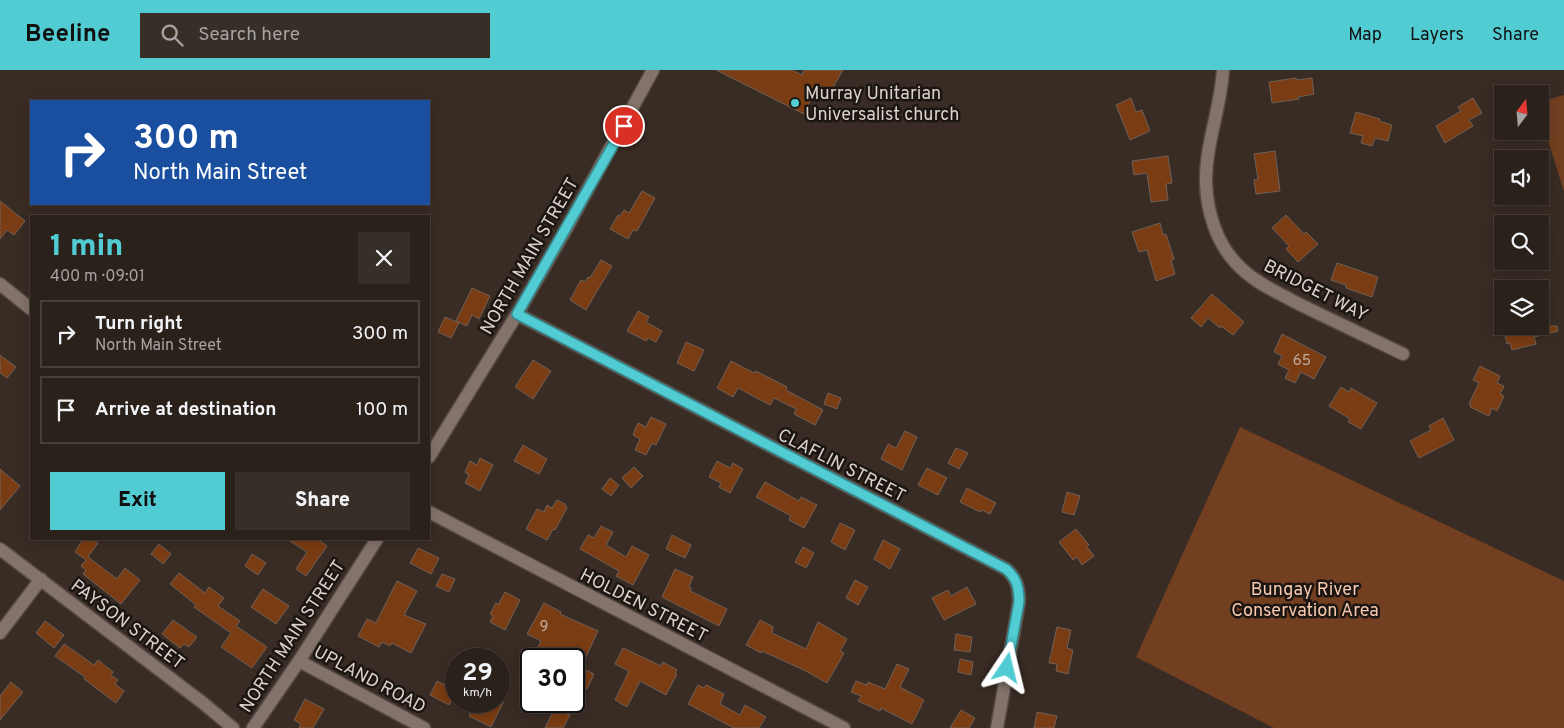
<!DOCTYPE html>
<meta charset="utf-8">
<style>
body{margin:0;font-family:Overpass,sans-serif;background:#372e28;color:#f1f3f6;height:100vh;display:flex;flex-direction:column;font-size:19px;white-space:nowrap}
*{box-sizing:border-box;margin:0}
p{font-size:16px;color:#a6a3a3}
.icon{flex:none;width:28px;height:28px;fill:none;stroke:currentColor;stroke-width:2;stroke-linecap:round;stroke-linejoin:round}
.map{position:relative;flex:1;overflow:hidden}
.sheet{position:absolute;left:30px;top:145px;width:400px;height:325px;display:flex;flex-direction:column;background:#2b211b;border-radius:0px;box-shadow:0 2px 12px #0003,0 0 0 1px #473e3a}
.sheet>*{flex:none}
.guide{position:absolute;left:30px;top:30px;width:400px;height:105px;border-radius:0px;box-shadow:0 2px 12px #0003,0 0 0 1px #473e3a;background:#1a4fa0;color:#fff;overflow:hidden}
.needle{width:32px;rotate:16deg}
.buttons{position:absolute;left:1494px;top:15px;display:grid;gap:10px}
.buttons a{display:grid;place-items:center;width:55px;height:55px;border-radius:0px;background:#2b211b;box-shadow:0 2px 12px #0003,0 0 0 1px #473e3a;font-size:25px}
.speed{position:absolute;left:445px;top:578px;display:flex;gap:10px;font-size:25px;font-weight:700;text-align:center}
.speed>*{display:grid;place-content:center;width:65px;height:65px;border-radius:50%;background:#2b211b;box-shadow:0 2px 12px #0003,0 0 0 1px #473e3a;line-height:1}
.speed small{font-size:12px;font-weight:400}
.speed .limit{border:2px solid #111;border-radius:8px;background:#fff;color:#111}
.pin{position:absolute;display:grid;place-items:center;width:42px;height:42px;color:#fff;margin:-21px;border:2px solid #fff;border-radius:50%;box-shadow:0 1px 5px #0007}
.me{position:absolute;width:55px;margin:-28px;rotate:10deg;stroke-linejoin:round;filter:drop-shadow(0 0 4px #0008)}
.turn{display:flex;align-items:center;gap:18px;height:105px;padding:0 20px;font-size:22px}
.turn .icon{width:65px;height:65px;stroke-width:2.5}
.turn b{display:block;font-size:35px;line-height:42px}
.round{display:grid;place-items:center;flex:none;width:52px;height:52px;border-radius:0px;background:#372e28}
.overview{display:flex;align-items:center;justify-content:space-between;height:85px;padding:0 20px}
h1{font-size:30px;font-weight:800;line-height:38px;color:#51ccd3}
.primary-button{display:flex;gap:10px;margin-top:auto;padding:10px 20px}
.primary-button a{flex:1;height:58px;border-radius:0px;background:#51ccd3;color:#111;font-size:20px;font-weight:800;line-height:58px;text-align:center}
.primary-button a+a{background:#372e28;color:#f1f3f6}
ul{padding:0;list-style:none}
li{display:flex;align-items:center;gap:15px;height:68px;margin:0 10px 8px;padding:0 10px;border:2px solid #473e3a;border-radius:0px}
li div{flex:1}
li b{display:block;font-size:19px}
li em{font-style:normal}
header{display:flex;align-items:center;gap:30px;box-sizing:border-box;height:70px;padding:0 25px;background:#51ccd3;color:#111}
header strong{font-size:24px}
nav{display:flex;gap:28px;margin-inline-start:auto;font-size:18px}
.search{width:350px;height:45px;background:#372e28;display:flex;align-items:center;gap:12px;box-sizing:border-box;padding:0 18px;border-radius:0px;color:#a6a3a3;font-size:19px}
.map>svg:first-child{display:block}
.green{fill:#723f20}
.building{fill:#7a3c12;stroke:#706058}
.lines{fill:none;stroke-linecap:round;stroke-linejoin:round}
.minor-casing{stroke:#544943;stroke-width:15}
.secondary-casing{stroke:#544943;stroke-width:15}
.minor{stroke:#84736a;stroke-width:12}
.secondary{stroke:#84736a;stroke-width:12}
.route-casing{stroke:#358589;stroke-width:12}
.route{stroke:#51ccd3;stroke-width:9}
.poi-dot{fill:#51ccd3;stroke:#1c1612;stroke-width:2}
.labels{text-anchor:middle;stroke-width:5;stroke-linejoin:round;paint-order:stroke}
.number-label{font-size:15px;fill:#c3ac9e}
.poi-label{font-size:18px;fill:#dbd2cd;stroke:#1c1612;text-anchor:start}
.street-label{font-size:18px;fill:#dbd2cd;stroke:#1c1612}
.park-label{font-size:18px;fill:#f6c8af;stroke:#1c1612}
</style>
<header>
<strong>Beeline</strong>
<div class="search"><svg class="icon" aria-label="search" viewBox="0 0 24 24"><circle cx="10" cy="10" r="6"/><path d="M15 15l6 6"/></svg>Search here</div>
<nav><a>Map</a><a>Layers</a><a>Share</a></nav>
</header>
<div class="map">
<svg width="1564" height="658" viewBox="0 0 1564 658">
<rect width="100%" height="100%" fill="#392c24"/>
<g class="green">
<path d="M1564,25V122L1540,44V32Z"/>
<path d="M1240,357L1564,511V658H1274L1136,587Z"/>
</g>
<g class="building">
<path d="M716,0H792L802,5L804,0H843L831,21L818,15L804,44Z"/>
<path d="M1296,8L1297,10L1312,8L1314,24L1298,27L1299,29L1272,33L1269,12Z"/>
<path d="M1131,28L1136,42L1142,40L1150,61L1130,70L1116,35Z"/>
<path d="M1473,28L1482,43L1469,50L1473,56L1445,73L1436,56L1461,41L1458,37Z"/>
<path d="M1356,42L1380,49L1379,51L1392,55L1388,71L1375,68L1372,76L1361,73L1363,66L1350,63Z"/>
<path d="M1275,81L1280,121L1256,124L1254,110L1258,109L1254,84Z"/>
<path d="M1168,86L1172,113L1166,114L1168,130L1151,132L1147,103L1134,105L1132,91Z"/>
<path d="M642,121L655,128L637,161L633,160L628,169L610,159L618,145L620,146L624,140L629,143Z"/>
<path d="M0,131L25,151L14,165L7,160L0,169Z"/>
<path d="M1286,145L1304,164L1306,162L1318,174L1298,192L1286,179L1289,176L1272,158Z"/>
<path d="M1160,153L1163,165L1166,164L1174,189L1171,190L1175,204L1156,211L1147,180L1139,182L1132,162Z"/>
<path d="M601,190L612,196L586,240L570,230L581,210L585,212L588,207L590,208Z"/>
<path d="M1337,193L1378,207L1372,227L1346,218V215L1331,210Z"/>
<path d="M472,218L490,226L479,249L472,245L467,256L456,251Z"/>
<path d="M1212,224L1244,252L1233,265L1221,256L1220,258L1208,248L1201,257L1191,248Z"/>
<path d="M638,241L649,247L646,252L662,261L656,272L648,268L646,271L627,261Z"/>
<path d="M445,247L459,253L451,268L438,262Z"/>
<path d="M1503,256H1557L1558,261L1534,267L1536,274L1512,280L1510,273L1507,274Z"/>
<path d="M1282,264L1326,287L1314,309L1301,302L1295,313L1285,308L1289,300L1278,294L1282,286L1274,282Z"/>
<path d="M686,272L704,280L694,301L677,293Z"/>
<path d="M0,285L16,297L7,308L0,303Z"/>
<path d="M533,290L551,301L533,329L515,317Z"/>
<path d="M731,291L754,303L756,301L787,317L786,320L823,340L815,355L794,344L796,339L774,328L770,335L738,318L733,327L717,318Z"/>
<path d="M1480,296L1500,306L1497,313L1504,316L1500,324L1504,326L1497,341L1492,338L1489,346L1470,337L1471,335L1469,334L1479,313L1473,310Z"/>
<path d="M1341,317L1349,322L1351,318L1377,333L1361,359L1348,352L1350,349L1329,336Z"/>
<path d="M828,323L841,328L837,339L824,334Z"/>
<path d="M651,347L666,354L656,375L652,373L646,385L635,380L640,369L633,365L638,353L646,357Z"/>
<path d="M1443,348L1454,370L1419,388L1410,371L1431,360L1429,356Z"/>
<path d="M905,361L917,367L902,400L881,389L888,374L896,378Z"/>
<path d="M523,375L547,389L539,404L514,391Z"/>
<path d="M956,378L968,383L959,399L948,393Z"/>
<path d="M480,388L493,395L480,421L465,413L469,405L465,402L470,391L477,395Z"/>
<path d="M717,391L730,398L733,393L743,399L730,423L719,417L721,413L709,407Z"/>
<path d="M634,397L643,406L631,418L622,408Z"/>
<path d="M927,398L947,408L938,425L918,415Z"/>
<path d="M0,399L20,416L0,440Z"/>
<path d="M610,408L619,415L611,426L602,419Z"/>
<path d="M765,412L799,431L801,427L817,435L804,458L789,450L791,446L756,427Z"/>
<path d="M967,418L996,433L990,444L982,440L980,442L960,432Z"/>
<path d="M1067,422L1080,426L1074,445L1062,442Z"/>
<path d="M557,430L565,434L567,438L555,460L553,459L547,470L526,459L537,439L544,442L547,435L552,438Z"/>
<path d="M840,453L855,460L845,480L831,472Z"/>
<path d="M601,456L613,462L606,475L626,487L632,476L649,485L633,515L616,506L619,501L580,479L588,465L594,468Z"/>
<path d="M1076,459L1089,475L1087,477L1094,486L1082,495L1077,487L1073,490L1059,472Z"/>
<path d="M672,465L691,475L685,488L666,479Z"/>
<path d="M83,469H91L98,473L88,487L117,509L125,498L140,510L121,534L83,504L86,500L81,496L86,490L75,482Z"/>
<path d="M287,469H317L327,476L306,506L296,499L307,482Z"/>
<path d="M883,470L900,479L890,499L874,489Z"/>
<path d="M159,474L171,484L163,494L151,484Z"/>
<path d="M803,477L814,483L806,498L795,492Z"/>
<path d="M418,478L439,488L431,504L410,493Z"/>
<path d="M252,484L266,493L258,505L245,496Z"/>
<path d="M675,499L693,507L689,516L691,518L690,521L727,539L719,556L662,527Z"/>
<path d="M179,503L205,523L209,517L224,528L218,536L240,551L236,556L267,577L252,598L221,577L231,563L194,537L196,535L170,514Z"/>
<path d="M442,504L455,509L449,522L436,516Z"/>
<path d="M855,510L868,517L858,535L846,528Z"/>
<path d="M397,511L417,521L404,545L426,554L411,583L392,573L390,576L382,572L379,577L358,566L367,549L376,553Z"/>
<path d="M967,517L976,534L944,550L932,528L948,520L951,526Z"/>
<path d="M263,519L289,536L276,554L251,537Z"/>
<path d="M505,522L520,530L505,560L490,552L493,546L490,544L496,533L498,535Z"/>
<path d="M544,533L561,542L560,544L598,561L585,589H532L541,571L527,564Z"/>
<path d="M173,550L197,567L189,577L184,574L180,578L162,564Z"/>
<path d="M760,550L773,557L772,563L806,579L818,552L847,569L840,581L844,583L827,613L804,600L762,581L761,583L746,575Z"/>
<path d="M45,551L64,565L54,578L36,563Z"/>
<path d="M1057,557L1071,560L1067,578L1073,580L1068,604L1056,601L1057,594L1049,593Z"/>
<path d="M956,564L972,567L970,582L954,580Z"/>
<path d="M64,574L94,595L98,590L113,602L111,605L118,610L115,614L124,621L116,633L84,609L85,607L55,586Z"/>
<path d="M623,578L661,596L663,592L677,600L675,603L677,604L666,625L640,611L627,637L615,630L629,601L615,594Z"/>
<path d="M960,589L973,592L971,605L958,602Z"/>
<path d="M897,594L909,599L900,617L924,630L912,654L881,638L880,641L858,631L861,626L851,622L856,611L867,615L868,612L885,619Z"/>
<path d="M580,597L594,604L587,619L574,612Z"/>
<path d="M437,611L456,621L449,635L430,625Z"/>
<path d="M11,612L23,622L0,650V626Z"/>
<path d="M698,615L704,618L706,615L724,624L720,634L740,645L745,635L766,647L759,658H734L688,634Z"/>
<path d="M305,629L324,639L313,658H299L301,654L294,650Z"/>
<path d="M476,631L488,636L490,631H504L491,657L469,646Z"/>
<path d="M555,638L570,645L563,658H545Z"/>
<path d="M961,640L975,648L969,658H950Z"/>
<path d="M1037,642L1057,646L1054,658H1034Z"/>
</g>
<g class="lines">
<defs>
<g id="minor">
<path d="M1223,0C1221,38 1205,75 1206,113C1207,141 1216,172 1236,193C1252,211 1273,220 1293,231C1329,249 1366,266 1403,284"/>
<path d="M0,214L31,239"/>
<path d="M517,244L1006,499C1017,508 1019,518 1019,532L997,658"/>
<path d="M0,479L203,633L233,658"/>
<path d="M0,563L41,509"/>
<path d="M299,591L424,658"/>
</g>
<g id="secondary">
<path d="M429,387L517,244L565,161L653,0"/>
<path d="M429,442L844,658"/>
<path d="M253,658L299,591L377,469"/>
</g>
</defs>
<use href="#minor" class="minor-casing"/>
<use href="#secondary" class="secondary-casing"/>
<use href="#minor" class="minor"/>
<use href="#secondary" class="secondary"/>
</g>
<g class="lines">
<defs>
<path id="route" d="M624,56L517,244L1006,499C1017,508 1019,518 1019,532L1007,598"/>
</defs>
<use href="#route" class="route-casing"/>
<use href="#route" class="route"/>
</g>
<circle class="poi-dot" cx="795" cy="33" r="5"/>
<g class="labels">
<g class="number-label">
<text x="1302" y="295">65</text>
<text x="544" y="561">9</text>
</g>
<g class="poi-label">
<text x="805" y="29">Murray Unitarian<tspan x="805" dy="21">Universalist church</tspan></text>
</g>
<g class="street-label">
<text transform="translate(529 186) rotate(-60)" y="6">NORTH MAIN STREET</text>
<text transform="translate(1316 220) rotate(27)" y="6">BRIDGET WAY</text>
<text transform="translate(842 395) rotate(27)" y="6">CLAFLIN STREET</text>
<text transform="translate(644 535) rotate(27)" y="6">HOLDEN STREET</text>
<text transform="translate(128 554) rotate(37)" y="6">PAYSON STREET</text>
<text transform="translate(292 566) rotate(-57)" y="6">NORTH MAIN STREET</text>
<text transform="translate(370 609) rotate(28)" y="6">UPLAND ROAD</text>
</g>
<g class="park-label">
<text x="1305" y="525">Bungay River<tspan x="1305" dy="21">Conservation Area</tspan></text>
</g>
</g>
</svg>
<div class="buttons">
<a><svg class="needle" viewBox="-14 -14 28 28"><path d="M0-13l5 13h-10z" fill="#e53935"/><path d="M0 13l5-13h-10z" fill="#a6a3a3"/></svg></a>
<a><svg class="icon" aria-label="sound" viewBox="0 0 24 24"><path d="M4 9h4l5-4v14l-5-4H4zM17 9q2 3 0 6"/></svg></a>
<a><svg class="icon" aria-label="search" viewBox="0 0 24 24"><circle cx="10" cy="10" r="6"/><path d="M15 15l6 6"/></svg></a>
<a><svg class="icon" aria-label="layers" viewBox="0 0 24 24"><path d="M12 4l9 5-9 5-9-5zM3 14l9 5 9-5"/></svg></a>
</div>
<div class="speed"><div>29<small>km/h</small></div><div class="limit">30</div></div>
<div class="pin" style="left:624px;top:56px;background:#d93025"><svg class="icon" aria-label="arrive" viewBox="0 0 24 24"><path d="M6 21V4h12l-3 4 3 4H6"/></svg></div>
<svg class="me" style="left:1007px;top:598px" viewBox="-20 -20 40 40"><path d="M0-17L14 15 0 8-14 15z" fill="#51ccd3" stroke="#fff" stroke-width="4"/></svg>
<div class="guide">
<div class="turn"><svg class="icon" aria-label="right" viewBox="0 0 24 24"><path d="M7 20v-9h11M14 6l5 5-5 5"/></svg><div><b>300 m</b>North Main Street</div></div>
</div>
<section class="sheet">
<div class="overview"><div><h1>1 min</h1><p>400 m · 09:01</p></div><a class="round"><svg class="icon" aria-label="close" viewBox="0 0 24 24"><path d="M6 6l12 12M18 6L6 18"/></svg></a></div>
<ul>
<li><svg class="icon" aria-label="right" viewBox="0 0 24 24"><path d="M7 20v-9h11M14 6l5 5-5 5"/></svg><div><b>Turn right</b><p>North Main Street</p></div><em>300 m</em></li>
<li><svg class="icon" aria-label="arrive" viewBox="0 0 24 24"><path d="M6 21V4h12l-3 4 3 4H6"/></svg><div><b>Arrive at destination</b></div><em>100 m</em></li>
</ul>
<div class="primary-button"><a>Exit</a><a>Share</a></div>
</section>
</div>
